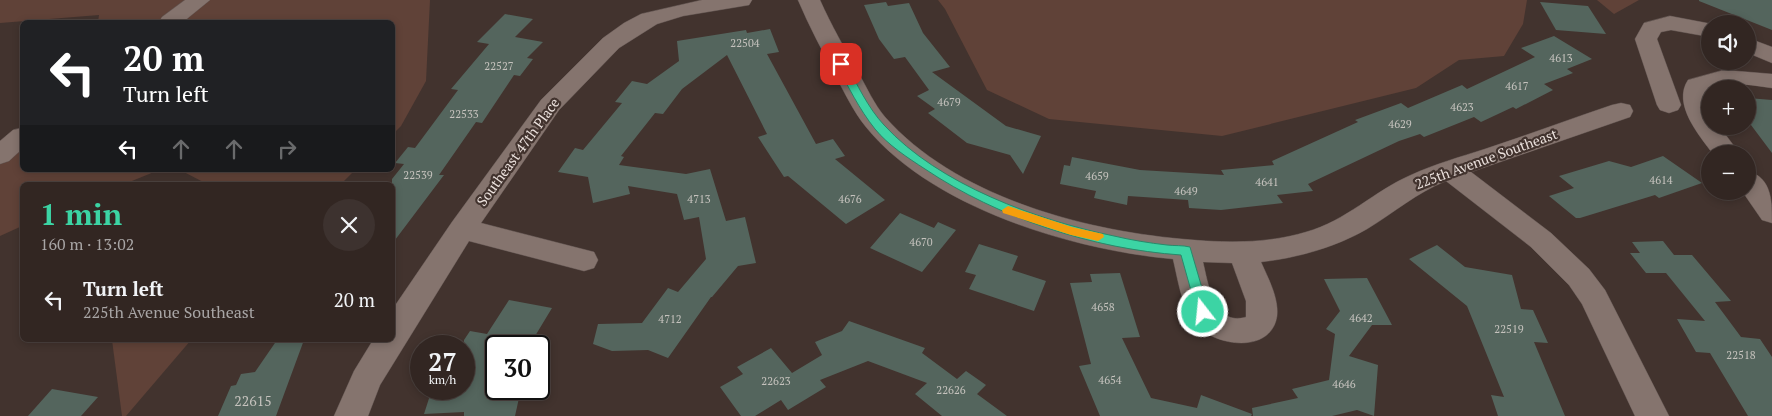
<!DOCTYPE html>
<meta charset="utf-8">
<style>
body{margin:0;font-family:"PT Serif",serif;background:#3d322f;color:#f1f3f6;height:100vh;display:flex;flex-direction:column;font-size:19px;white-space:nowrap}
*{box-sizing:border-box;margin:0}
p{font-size:16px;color:#a8a5a5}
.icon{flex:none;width:28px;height:28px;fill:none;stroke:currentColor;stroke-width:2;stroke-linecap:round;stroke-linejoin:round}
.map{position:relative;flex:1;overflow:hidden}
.side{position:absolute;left:20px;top:182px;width:375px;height:160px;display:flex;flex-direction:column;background:#322622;border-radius:8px;box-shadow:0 2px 8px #0003,0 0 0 1px #4d4340}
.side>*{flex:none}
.banner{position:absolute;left:20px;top:20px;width:375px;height:152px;border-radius:8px;box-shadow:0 2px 8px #0003,0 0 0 1px #4d4340;background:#202124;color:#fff;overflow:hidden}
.fabs{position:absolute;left:1701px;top:15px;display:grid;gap:10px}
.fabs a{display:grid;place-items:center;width:55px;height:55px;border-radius:50%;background:#322622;box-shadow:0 2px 8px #0003,0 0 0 1px #4d4340;font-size:25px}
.speed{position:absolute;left:410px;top:335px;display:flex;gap:10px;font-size:25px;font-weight:700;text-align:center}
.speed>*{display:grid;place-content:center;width:65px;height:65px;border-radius:50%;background:#322622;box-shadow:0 2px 8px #0003,0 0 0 1px #4d4340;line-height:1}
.speed small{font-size:12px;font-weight:400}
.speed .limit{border:2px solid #111;border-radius:8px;background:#fff;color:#111}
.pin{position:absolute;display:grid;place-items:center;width:42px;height:42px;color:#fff;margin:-21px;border-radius:10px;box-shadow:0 2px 8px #0006}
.me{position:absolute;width:55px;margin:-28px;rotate:344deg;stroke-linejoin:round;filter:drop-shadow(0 0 4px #0008)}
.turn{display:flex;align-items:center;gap:18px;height:105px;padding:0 20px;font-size:22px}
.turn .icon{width:65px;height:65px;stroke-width:2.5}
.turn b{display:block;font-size:35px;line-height:42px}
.lanes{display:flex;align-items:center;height:48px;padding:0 20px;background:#0003;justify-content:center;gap:25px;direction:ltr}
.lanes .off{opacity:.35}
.round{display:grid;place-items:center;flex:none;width:52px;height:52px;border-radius:26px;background:#3d322f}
.summary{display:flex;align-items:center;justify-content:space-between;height:85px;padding:0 20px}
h1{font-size:30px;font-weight:800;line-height:38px;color:#3cd4a4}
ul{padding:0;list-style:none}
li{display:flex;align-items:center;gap:15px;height:65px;padding:0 20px}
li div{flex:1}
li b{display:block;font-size:19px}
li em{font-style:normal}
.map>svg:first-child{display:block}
.green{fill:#604238}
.building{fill:#54655d}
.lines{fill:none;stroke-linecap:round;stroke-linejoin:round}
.minor-casing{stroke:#5f524e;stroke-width:1}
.minor{fill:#85746e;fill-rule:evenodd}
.route{fill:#3cd4a4;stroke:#278a6b}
.slow{fill:#f59e0b}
.labels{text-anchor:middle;stroke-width:4.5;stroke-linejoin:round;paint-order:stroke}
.number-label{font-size:11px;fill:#c5c2bd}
.street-label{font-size:14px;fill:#ebe1dd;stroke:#42332e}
.near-number-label{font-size:14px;fill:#c5c2bd}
</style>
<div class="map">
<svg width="1772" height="416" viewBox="0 0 1772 416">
<rect width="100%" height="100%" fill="#42332e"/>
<g class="green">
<path d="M0,0H430L426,81L401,126L393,134L392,22H98L99,15L0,23Z"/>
<path d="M938,0H1527L1523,24L1504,56L1459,60L1416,88L1222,136L1049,119L987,90L945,9Z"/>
<path d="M1597,0H1639L1614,14Z"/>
<path d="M22,137V170H159L122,185H22V226L0,236V150Z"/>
<path d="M180,170H355L340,185H209Z"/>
<path d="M112,340H191L126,416H122Z"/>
</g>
<g class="building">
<path d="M1699,0H1772V30L1699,1Z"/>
<path d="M886,2L888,6L909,3L923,33L950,67L932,72L1006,126L1041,136L1023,174L1010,155L967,143L928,113L935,109L917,96L929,90L905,57L894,59L879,39L864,5Z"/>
<path d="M1540,2L1588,6L1606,34L1556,30Z"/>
<path d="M505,14L533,19L515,37L543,42L527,58L533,59L520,76L514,75L482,123L476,122L439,175H444L392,244V179L404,164L395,163L408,147L415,148L458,90L451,89L489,44L477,42Z"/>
<path d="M770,29L779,52L767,54L816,144L833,139L845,156L835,159L885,200L846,224L788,176L784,177L758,137L767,134L727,55L682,89L663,114L655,113L621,156L624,157L619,165L686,174L710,169L726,221L745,217L756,263L738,266L712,297H711L668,358L648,350L612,351L593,344L598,324L642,323L668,288L678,292L706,259L699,217L684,220L677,194L628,186L630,194L593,203L588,177L558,172L575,148L583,150L622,103L615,102L632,81L647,84L679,61L677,41L746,30L747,33Z"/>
<path d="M1554,36L1592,59L1567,69L1573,73L1544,84L1553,90L1516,109L1513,107L1481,122L1474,117L1424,137L1420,134L1399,141L1308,184L1313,191L1277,195L1283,203L1221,210L1189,208L1188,200L1128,196L1127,205L1094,198L1096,191L1060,184L1064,165L1070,166L1072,157L1140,170L1224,175L1221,170L1274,165L1272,161L1358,122L1355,120L1401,103L1408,108L1462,85L1467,89L1535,57L1521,48Z"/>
<path d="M1748,98L1772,100V153L1748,121Z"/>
<path d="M1663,156L1702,183L1659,198L1655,195L1580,218H1576L1549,196L1574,188L1559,176L1609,161L1631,167Z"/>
<path d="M900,213L934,228L938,222L956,230L922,272L870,248Z"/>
<path d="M1663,241L1674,255H1692L1731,301L1715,302L1741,337L1760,339L1772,357V416H1748L1710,353L1696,352L1677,319L1705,321L1666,273H1646L1630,253H1640L1632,242Z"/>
<path d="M979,244L1018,256L1012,270L1046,281L1034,311L969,289L976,275L965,272Z"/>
<path d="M1437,245L1465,267L1512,275L1521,309L1533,310L1548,343L1534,342L1565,416H1498L1491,395L1504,397L1467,306L1409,259Z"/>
<path d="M1120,273L1140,337L1122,338L1151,398L1197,408L1201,395L1252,414L1251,416H1100L1079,366L1091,364L1070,283L1092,282L1090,274Z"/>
<path d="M1367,278L1392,325H1372L1349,356L1378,365L1374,416L1357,410L1332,416H1253L1252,408L1298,398L1292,389L1329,380L1335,334L1326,329L1340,311L1324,279Z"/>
<path d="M509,300L552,308L529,346H496V372L490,400L519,398L515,416H464V412L424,414L432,389H464V340L470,331L487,334Z"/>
<path d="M849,321L925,348L922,353L957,379L966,371L986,385L977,394L1007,416H942L915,394L927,383L868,361L820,380L826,387L788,410L781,400L755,416H741L720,387L743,374L737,367L771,348L792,373L822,355L815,342L842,331Z"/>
<path d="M277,340H304L276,416H218L231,386L236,385L241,374L255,372Z"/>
<path d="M52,389L98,397L81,416H28Z"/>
</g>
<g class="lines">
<defs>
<g id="minor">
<path d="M185,0H210L183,22H159L162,17Z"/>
<path d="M702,0H752L749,5L683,16L657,24L619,48L559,110L481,223L594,252L598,260L594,268L584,271L469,241L380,385L368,416H334L354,371L373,340H392V310L452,222L541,100L603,38L624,23L641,14Z"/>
<path d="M798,0H820C831,25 845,49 859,74C867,88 874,104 885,117C955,196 1081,230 1182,239C1224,243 1266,244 1306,232C1346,221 1374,191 1411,175C1435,164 1460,157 1485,149C1528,135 1570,119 1612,105L1621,103L1630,105L1633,111L1630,117L1471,172L1551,233L1589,269L1605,290L1669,416H1635L1582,304L1569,285L1531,247L1446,181C1416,193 1395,212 1367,229C1336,247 1297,258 1261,262C1268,278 1279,298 1277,316C1271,356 1210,346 1193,321C1181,303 1178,280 1173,259C1073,250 932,208 866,127C853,111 845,93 835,75C822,50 809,26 798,0ZM1203,262L1232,263L1246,301V317C1214,327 1208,283 1203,262Z"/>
<path d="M1670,16L1712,24H1710V37L1671,30L1661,32L1657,39L1681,105L1678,110L1669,113L1660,110L1657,105L1635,39L1644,23Z"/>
<path d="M1748,38L1772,47V63L1748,53Z"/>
<path d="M1724,70L1772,74V88C1751,85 1728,80 1708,89L1710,126H1719L1740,154H1713C1699,135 1672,104 1688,80Z"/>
<path d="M22,128V149L9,161L0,164V141L13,130Z"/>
<path d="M1748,171C1772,178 1772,201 1772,223L1762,220L1742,191H1748Z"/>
</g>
</defs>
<use href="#minor" class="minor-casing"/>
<use href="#minor" class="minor"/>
</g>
<path class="route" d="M841,61L846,64C857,84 868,108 884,125C939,185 1037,220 1114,236C1131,240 1149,243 1167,245C1175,246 1182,245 1190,247L1209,312L1207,315H1198L1197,312L1181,255C1093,249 998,218 925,169C908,158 888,145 875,129C859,109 848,86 836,64Z"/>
<path class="slow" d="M1008,206L1072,227L1103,234L1104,237L1098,241L1071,235L1003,213L1002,210Z"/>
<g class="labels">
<g class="number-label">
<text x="745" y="47">22504</text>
<text x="1561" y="62">4613</text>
<text x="499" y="70">22527</text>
<text x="1517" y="90">4617</text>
<text x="949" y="106">4679</text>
<text x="1462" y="111">4623</text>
<text x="464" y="118">22533</text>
<text x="1400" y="128">4629</text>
<text x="418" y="179">22539</text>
<text x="1097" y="180">4659</text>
<text x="1661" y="184">4614</text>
<text x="1267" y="186">4641</text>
<text x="1186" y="195">4649</text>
<text x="699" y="203">4713</text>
<text x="850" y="203">4676</text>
<text x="921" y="246">4670</text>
<text x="1103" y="311">4658</text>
<text x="1361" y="322">4642</text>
<text x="670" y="323">4712</text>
<text x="1509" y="333">22519</text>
<text x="1741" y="359">22518</text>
<text x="1110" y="384">4654</text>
<text x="776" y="385">22623</text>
<text x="1344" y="388">4646</text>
<text x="951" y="394">22626</text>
</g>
<g class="street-label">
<text transform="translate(518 152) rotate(-54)" y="5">Southeast 47th Place</text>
<text transform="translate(1486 159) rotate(-20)" y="5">225th Avenue Southeast</text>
</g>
<g class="near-number-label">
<text x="253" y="406">22615</text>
</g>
</g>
</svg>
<div class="fabs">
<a><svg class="icon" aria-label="sound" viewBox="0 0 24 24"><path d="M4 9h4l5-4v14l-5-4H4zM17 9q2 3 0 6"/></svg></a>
<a>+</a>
<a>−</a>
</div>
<div class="speed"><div>27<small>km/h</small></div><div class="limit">30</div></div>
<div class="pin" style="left:841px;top:64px;background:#d93025"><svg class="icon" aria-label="arrive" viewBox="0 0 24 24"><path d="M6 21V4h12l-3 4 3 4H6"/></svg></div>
<svg class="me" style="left:1203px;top:312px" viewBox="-20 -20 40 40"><circle r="17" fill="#3cd4a4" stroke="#fff" stroke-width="3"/><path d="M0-11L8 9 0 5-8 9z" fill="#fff"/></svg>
<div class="banner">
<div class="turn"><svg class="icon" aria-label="left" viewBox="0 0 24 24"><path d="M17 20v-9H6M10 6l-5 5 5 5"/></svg><div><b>20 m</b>Turn left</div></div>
<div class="lanes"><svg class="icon" aria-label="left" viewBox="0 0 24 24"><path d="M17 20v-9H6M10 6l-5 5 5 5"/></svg><svg class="icon off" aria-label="ahead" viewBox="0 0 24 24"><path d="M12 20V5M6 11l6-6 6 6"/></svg><svg class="icon off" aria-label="ahead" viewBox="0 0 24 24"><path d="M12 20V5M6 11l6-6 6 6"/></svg><svg class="icon off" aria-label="right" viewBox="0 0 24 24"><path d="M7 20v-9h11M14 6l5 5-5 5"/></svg></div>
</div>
<section class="side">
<div class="summary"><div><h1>1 min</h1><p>160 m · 13:02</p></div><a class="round"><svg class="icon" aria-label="close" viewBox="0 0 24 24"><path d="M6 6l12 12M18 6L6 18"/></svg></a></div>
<ul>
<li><svg class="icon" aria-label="left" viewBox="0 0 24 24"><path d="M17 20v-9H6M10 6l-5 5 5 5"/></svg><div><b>Turn left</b><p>225th Avenue Southeast</p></div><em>20 m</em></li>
</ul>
</section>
</div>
